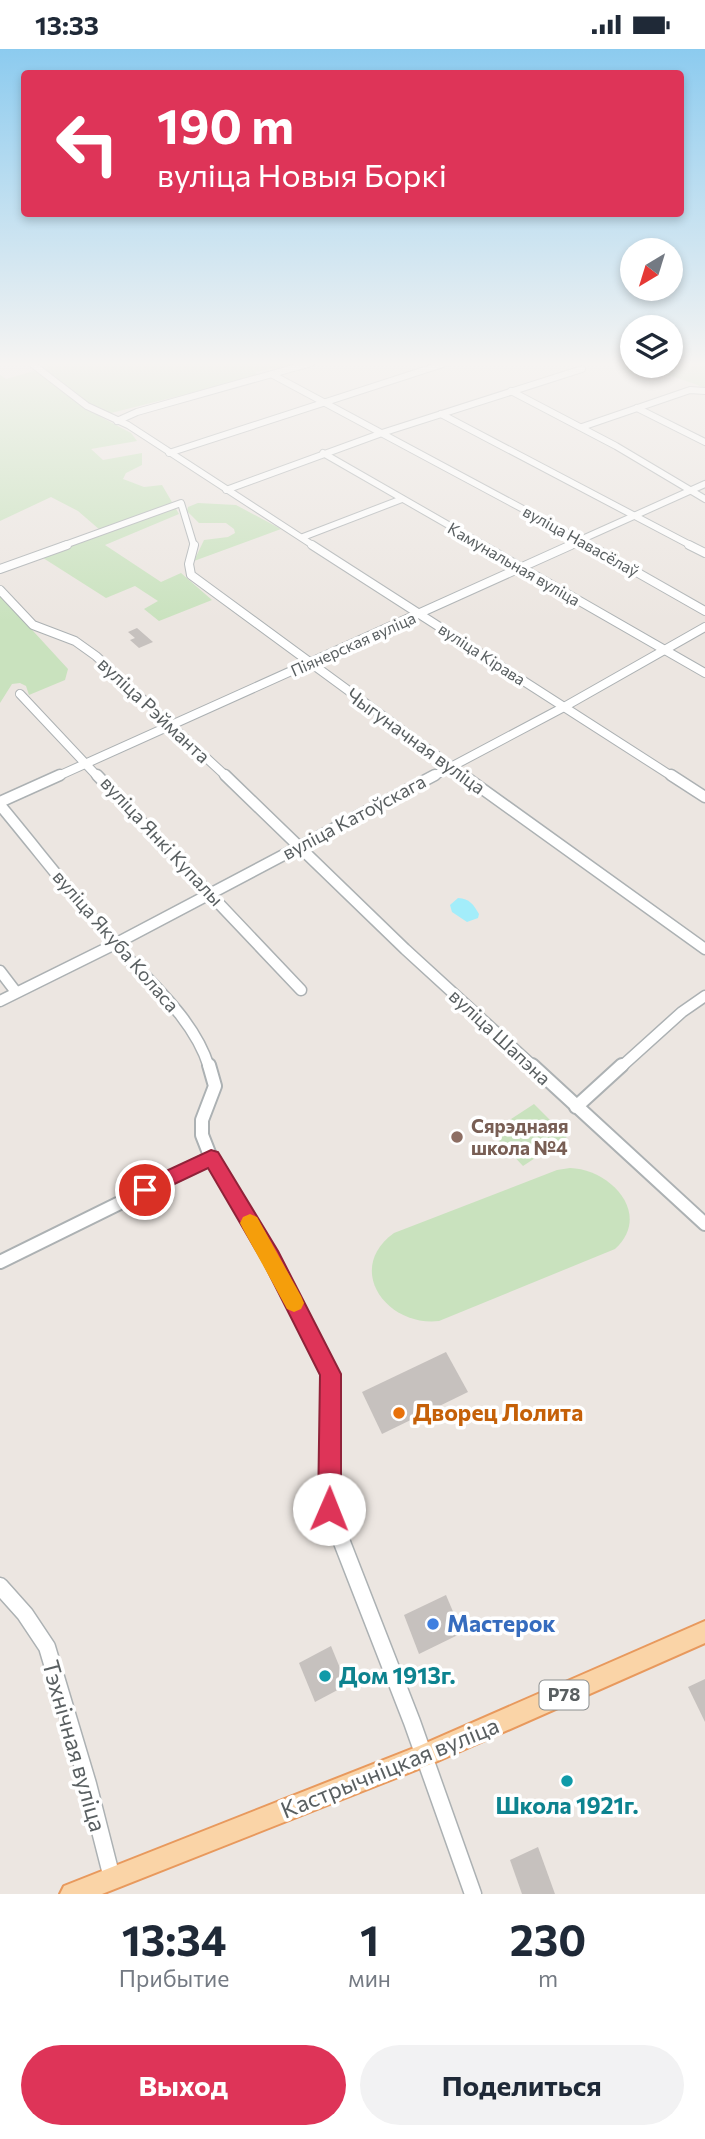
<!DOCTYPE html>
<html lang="ru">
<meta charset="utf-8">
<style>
body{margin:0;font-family:Commissioner,sans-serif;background:#f2f2f3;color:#1f2937;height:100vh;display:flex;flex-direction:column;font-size:26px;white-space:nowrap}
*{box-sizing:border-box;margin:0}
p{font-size:23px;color:#747a83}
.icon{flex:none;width:38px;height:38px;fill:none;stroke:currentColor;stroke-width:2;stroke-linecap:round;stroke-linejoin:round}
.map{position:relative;height:1845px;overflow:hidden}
.side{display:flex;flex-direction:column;background:#fff;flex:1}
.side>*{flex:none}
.top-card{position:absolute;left:21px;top:21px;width:663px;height:147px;border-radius:7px;box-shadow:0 4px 10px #0003;background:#de3458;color:#fff;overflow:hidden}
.needle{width:46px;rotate:218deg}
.fabs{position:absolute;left:620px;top:189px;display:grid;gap:14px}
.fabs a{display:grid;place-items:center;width:63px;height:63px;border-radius:50%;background:#fff;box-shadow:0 4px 10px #0003;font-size:35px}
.pin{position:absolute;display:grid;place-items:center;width:60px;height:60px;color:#fff;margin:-30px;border:4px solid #fff;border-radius:50%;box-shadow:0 2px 7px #0007}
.me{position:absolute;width:77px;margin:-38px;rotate:1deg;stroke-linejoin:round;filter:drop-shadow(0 0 5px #0008)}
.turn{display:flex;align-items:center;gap:24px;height:147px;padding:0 21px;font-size:32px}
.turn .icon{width:91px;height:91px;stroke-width:2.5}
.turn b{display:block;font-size:49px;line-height:60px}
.eta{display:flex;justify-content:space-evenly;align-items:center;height:119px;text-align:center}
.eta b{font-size:42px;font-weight:700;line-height:49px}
.cta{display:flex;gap:14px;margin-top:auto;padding:14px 21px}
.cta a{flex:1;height:80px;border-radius:42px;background:#de3458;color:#fff;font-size:28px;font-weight:700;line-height:80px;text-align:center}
.cta a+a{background:#f2f2f3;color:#1f2937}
.status{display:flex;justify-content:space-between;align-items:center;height:49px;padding:0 35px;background:#fff;direction:ltr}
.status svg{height:19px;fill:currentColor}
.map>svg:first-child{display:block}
.green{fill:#c9e2be}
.water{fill:#a3edfa}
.building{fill:#c6c1be}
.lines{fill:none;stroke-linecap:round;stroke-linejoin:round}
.minor-far4-casing{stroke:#acb1b3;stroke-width:8}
.minor-far3-casing{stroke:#acb1b3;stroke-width:10}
.minor-far2-casing{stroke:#acb1b3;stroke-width:13}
.minor-far1-casing{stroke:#acb1b3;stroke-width:16}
.minor-casing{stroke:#acb1b3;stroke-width:19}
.major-casing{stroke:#e8995d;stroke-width:4}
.minor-far4{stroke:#fff;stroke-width:6}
.minor-far3{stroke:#fff;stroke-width:8}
.minor-far2{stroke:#fff;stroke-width:10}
.minor-far1{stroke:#fff;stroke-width:12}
.minor{stroke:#fff;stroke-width:16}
.major{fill:#fad4a7;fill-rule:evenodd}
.route{fill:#de3458;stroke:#902239;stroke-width:2}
.slow{fill:#f59e0b}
.education-dot{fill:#8d6e63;stroke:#fff;stroke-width:2.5}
.food-dot{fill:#e8710a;stroke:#fff;stroke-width:2.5}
.shop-dot{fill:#3f7fe0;stroke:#fff;stroke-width:2.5}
.culture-dot{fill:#0f9aa8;stroke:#fff;stroke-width:2.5}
.labels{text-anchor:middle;stroke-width:7;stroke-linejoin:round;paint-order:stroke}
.far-street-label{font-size:16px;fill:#595f61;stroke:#fff}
.shield{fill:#fff;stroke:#8b8f90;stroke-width:2}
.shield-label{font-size:18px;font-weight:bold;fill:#595f61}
.street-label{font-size:19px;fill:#595f61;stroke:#fff}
.education-label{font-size:19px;font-weight:bold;fill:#785e54;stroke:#fff;text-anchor:start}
.near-food-label{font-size:23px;font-weight:bold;fill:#c56008;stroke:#fff;text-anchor:start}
.near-shop-label{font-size:23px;font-weight:bold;fill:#366cbe;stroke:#fff;text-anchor:start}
.near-culture-label{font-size:23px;font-weight:bold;fill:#0d838f;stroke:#fff;text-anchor:start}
.near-street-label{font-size:23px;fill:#595f61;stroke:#fff}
</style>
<div class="status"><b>13:33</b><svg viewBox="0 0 49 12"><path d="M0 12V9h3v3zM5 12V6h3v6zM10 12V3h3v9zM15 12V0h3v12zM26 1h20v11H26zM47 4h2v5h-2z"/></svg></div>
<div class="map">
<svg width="705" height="1845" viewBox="0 0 705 1845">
<rect width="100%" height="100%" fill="#ece6e1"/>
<g class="green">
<path d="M41,314H303C287,318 271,319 255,323L259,327L99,367L131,384L137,392L91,400L103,411L142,404V416L126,424L123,430L144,438L162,436L179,465L105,496L161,533L181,524L212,551L159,572L144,560L158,552L135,537L106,549L40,507L100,481L78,462L51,448L0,472V326L6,330L47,318Z"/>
<path d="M617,314H632V317H670V314H705V339C690,333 673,327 657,324C641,321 634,334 617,314Z"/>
<path d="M198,454L236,456L281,480L194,512L204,491L228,488L235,484L234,480L226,474H199L187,462L188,458Z"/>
<path d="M0,546L68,620L65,631L29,646L26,637L20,634L12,635L0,654Z"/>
<path d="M534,1055L567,1088L523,1117L491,1083Z"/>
<path d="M570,1119C610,1120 653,1165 615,1200L439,1272C387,1278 344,1220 394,1184L557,1121Z"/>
</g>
<path class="water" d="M458,849C470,850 473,855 479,865L478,869L467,873L452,863L450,856Z"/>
<g class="building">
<path d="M137,579L153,593L139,599L130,591L135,589L128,583Z"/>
<path d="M446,1303L468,1343L382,1385L362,1343Z"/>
<path d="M446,1546L462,1584L419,1605L404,1566Z"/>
<path d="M331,1597L347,1636L315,1653L299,1614Z"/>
<path d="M705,1630V1673L688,1638Z"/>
<path d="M538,1798L555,1845H522L510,1811Z"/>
</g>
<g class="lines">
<defs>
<g id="minor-far4">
<path d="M31,314L87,357L128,376L314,497"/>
<path d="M273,326L592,497"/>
<path d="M511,342L616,397L705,450"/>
<path d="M637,359L705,393"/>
<path d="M441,365L692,497"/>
<path d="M117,372L137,363L311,314"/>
<path d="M582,378L690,341L705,342"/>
<path d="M169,404L446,314"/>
<path d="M323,404L485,497"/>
<path d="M226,441L382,384L582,320"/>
<path d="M303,488L402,450"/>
<path d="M62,497L181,454L194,497"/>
<path d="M567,497L705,435"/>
</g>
<g id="minor-far3">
<path d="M194,496L189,515L191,526L466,728"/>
<path d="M312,496L673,728"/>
<path d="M482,496L705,624"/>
<path d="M589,496L705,562"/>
<path d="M689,496L705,504"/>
<path d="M0,520L67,496"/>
<path d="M0,541L33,576L75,592L96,607L227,728"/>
<path d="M20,645L98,728"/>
<path d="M56,728L571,496"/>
<path d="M432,728L564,658L705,578"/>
</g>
<g id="minor-far2">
<path d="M97,726L301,941"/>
<path d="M225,726L405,900L534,1018"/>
<path d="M463,726L705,900"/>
<path d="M671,726L705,748"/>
<path d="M0,753L60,726"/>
<path d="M0,756C39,803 76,851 116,896C149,933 194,969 209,1018"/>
<path d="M0,922L16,943"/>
<path d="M0,952L115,895L435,726"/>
<path d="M621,1018L682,963L705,947"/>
</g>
<g id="minor-far1">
<path d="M209,1016L215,1037L202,1071V1086L211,1109L271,1209L331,1325L330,1384"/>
<path d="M532,1016L705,1175"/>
<path d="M576,1058L622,1016"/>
<path d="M0,1213L211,1109"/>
</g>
<g id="minor">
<path d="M330,1383L329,1460L412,1673L473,1845"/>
<path d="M0,1537L25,1565L47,1598L88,1735L112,1829"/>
</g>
<path id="major" d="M705,1572V1594L431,1715L102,1845H60L64,1837L419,1697Z"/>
</defs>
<use href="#minor-far4" class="minor-far4-casing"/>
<use href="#minor-far3" class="minor-far3-casing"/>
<use href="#minor-far2" class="minor-far2-casing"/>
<use href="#minor-far1" class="minor-far1-casing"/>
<use href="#minor" class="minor-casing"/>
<use href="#major" class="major-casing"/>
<use href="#minor-far4" class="minor-far4"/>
<use href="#minor-far3" class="minor-far3"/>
<use href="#minor-far2" class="minor-far2"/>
<use href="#minor-far1" class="minor-far1"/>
<use href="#minor" class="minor"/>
<use href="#major" class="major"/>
</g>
<linearGradient id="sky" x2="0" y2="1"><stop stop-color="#8ccbef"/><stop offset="0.55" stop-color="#f6f4f2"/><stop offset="1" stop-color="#f6f4f2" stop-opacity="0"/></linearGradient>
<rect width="705" height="572" fill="url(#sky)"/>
<path class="route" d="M211,1101L218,1103L278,1202L341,1325V1460L337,1468L329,1471L321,1468L318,1460L320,1326L264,1215L208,1119L145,1149L138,1147L135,1141L138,1135Z"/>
<path class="slow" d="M250,1165L257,1168L301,1247L304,1254L301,1260L294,1263L287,1260L243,1180L240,1174L243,1168Z"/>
<circle class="education-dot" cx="457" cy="1088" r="7"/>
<circle class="food-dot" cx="399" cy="1364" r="7"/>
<circle class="shop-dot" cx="433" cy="1575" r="7"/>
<g class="culture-dot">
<circle cx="325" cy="1627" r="7"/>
<circle cx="567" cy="1732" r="7"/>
</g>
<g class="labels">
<g class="far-street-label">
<text transform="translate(581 492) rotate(29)" y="6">вуліца Навасёлаў</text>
<text transform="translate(514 515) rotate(30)" y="6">Камунальная вуліца</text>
<text transform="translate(353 595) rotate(-24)" y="6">Піянерская вуліца</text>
<text transform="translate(482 605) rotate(33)" y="6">вуліца Кірава</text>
</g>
<rect class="shield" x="539.5" y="1631.5" width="49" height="29" rx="5"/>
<g class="shield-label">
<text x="564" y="1652">Р78</text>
</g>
<g class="street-label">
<text transform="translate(154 661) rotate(43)" y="7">вуліца Рэйманта</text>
<text transform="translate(416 692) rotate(36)" y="7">Чыгуначная вуліца</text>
<text transform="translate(354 768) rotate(-28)" y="7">вуліца Катоўскага</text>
<text transform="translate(162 792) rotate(47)" y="7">вуліца Янкі Купалы</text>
<text transform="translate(116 892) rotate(49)" y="7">вуліца Якуба Коласа</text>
<text transform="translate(500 988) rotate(43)" y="7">вуліца Шапэна</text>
</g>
<g class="education-label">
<text x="471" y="1084">Сярэднаяя<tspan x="471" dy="22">школа №4</tspan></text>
</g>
<g class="near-food-label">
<text x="413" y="1372">Дворец Лолита</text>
</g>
<g class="near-shop-label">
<text x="447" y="1583">Мастерок</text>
</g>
<g class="near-culture-label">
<text x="339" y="1635">Дом 1913г.</text>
<text x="567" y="1765" text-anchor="middle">Школа 1921г.</text>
</g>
<g class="near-street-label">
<text transform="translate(74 1697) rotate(74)" y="8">Тэхнічная вуліца</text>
<text transform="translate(390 1719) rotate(-22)" y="8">Кастрычніцкая вуліца</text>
</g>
</g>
</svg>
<div class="fabs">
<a><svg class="needle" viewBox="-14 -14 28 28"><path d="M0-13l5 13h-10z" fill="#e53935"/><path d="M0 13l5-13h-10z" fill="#747a83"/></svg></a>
<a><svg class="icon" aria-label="layers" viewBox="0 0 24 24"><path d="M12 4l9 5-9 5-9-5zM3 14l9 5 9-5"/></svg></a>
</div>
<div class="pin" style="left:145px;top:1141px;background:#d93025"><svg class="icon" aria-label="arrive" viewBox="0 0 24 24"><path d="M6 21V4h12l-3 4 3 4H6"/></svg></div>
<svg class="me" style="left:329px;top:1460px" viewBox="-20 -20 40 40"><circle r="19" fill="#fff"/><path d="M0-13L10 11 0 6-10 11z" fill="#de3458"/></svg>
<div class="top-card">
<div class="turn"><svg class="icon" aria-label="left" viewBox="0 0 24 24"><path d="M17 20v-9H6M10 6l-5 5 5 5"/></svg><div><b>190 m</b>вуліца Новыя Боркі</div></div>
</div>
</div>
<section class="side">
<div class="eta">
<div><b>13:34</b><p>Прибытие</p></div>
<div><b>1</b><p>мин</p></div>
<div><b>230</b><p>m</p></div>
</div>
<div class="cta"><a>Выход</a><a>Поделиться</a></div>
</section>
